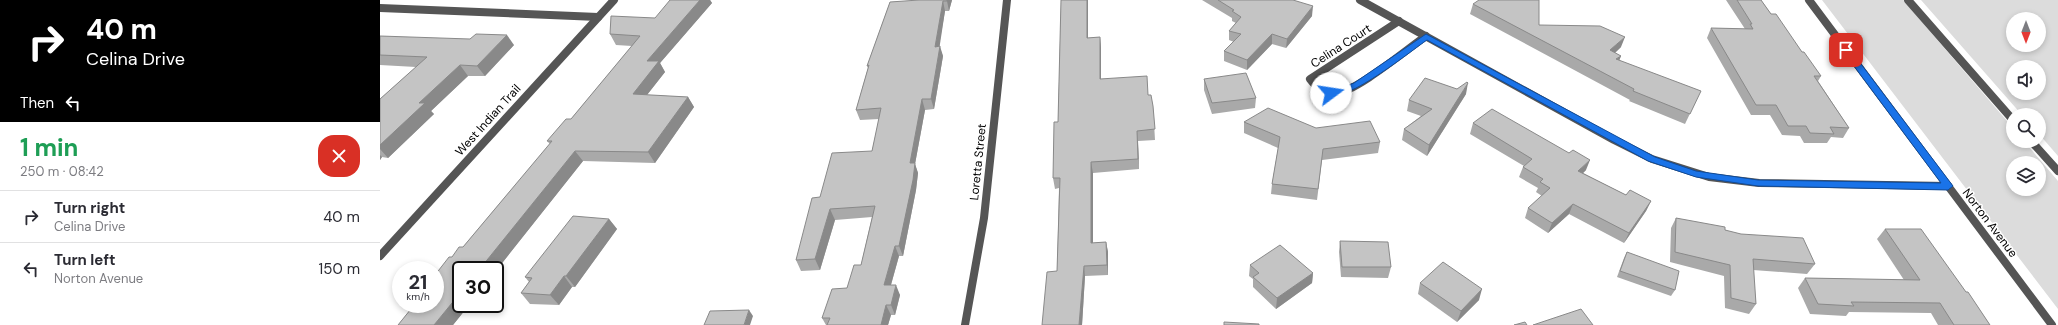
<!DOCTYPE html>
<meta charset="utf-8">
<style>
body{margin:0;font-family:"DM Sans",sans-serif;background:#f7f7f7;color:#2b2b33;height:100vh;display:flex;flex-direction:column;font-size:15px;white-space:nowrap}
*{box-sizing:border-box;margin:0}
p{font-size:13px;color:#7c7c81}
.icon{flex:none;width:22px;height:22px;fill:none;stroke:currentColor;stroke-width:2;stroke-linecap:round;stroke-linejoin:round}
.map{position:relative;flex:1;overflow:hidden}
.details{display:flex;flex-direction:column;background:#fff;width:380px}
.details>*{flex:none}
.hud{background:#000;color:#fff;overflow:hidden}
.needle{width:26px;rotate:180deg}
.fabs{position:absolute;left:1626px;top:12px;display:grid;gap:8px}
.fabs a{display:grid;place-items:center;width:40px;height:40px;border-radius:50%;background:#fff;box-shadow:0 2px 6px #0003;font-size:20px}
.speed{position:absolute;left:12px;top:261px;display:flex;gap:8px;font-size:20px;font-weight:700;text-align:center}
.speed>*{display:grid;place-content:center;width:52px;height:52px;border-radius:50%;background:#fff;box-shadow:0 2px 6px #0003;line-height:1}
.speed small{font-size:10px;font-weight:400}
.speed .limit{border:2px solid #111;border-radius:6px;background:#fff;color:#111}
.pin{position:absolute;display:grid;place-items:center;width:34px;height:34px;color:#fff;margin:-17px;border-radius:8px;box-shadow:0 2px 6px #0006}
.me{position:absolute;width:44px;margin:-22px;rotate:76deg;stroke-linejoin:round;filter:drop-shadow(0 0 3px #0008)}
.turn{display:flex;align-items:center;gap:14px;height:84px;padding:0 20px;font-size:18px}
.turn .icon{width:52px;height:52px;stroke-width:2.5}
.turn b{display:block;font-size:28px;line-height:34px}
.then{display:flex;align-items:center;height:38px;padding:0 20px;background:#0003;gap:8px;font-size:15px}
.round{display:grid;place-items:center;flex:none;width:42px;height:42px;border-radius:16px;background:#f7f7f7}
.overview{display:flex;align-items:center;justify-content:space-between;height:68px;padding:0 20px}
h1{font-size:24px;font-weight:700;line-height:30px;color:#1e9e55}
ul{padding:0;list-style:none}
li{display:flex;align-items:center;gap:12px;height:52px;padding:0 20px;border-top:1px solid #e1e1e2}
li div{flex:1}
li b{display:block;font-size:15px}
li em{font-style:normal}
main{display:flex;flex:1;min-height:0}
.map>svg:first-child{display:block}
.green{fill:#dcdcdc;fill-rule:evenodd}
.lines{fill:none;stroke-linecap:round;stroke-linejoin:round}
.minor{stroke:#555;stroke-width:8}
.wall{fill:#a9a9a9}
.shaded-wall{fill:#898989}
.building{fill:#c4c4c4;stroke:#898989}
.route{fill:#1a73e8;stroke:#114b97}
.labels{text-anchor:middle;stroke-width:3;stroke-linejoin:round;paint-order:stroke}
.street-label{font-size:12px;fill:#000;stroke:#fff}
</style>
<main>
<section class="details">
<div class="hud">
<div class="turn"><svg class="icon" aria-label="right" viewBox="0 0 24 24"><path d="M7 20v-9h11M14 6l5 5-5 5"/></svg><div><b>40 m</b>Celina Drive</div></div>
<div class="then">Then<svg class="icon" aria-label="left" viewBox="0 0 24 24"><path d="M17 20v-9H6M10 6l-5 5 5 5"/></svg></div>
</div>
<div class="overview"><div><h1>1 min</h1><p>250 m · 08:42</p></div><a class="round" style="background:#d93025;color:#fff"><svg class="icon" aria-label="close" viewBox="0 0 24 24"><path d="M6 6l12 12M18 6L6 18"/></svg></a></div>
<ul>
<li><svg class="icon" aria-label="right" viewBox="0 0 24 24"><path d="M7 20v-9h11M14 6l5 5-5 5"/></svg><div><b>Turn right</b><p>Celina Drive</p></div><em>40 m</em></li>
<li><svg class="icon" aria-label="left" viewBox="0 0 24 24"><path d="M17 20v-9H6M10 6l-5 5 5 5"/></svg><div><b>Turn left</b><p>Norton Avenue</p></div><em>150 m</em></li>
</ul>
</section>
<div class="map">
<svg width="1678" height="325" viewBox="0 0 1678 325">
<rect width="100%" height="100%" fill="#fff"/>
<g class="green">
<path d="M1442,0H1523L1633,128V141H1644L1678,181V309ZM1633,163H1659V189H1633Z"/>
<path d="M1541,0H1678V156L1659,134V115H1642ZM1633,19H1659V45H1633ZM1633,67H1659V93H1633Z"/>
</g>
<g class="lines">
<g class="minor">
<path d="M980,0L1234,140L1272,159L1329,177L1379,183L1568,186"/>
<path d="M1429,0L1672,325"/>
<path d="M1528,0L1633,120"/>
<path d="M0,8L218,17"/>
<path d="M1019,21L930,79C936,87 945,94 956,93C976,92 1027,49 1046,36"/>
<path d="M1651,141L1678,171"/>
<path d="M0,256L234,0"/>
<path d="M585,325L604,218L627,0"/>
</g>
</g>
<g class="wall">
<path d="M320,0H330L332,3L280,63L285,72L267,95L308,97L314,107L275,163L203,161L73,325H18L56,278L55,277V275L72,257L83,247L170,144L167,141L191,119L252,46L236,45L230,34L275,18Z"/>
<path d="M572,0L569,11H565L559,46L563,56L554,109L545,110L535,164L538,173L536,190L523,256H519L511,285L520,295L515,315H511L508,325H446L442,318L467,288L481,265L492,217L455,220L440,270L421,271L416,260L440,197L492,151L499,119L480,120L476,110L488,68L487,66L510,2Z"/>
<path d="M681,0H708V38L720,37L721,48V79L768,95L773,106L775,140L758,141L759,169L713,173V243L726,242L728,252V275L705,276L702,325H662L677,271L679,188L675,189L673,178L678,122Z"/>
<path d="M822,0H913L932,16L906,48L892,44L867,70L844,61V51L854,42L849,40V31L856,23L852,21V18Z"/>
<path d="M1346,0H1381L1391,14L1422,52L1441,76L1438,81L1469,128L1463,138L1451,137L1447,143H1424L1420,136L1402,135L1390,115H1371L1327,38L1331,28L1365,29Z"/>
<path d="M1093,4L1159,25L1241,47L1235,53L1241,56L1239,60L1316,101L1305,124L1249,101L1250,100L1090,14Z"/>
<path d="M0,36L134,45L105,76H88L51,111L54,114L8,158L2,157L0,160V99L36,67L0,65Z"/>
<path d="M824,79L876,98L875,108L832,114L824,90Z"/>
<path d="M1077,89L1086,94L1047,156L1022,140L1024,129L1041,116L1027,111L1029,100Z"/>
<path d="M864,122L936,128L1000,142L998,153L942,160L937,200L891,194L892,184L898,148L864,133Z"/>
<path d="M1093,123L1206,170L1203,173L1246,195L1271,201L1266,211L1244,243L1189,214L1168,233L1145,218L1148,208L1162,196L1156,192L1158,188L1139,177L1143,167L1144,166L1090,134Z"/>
<path d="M1296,218L1345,230L1435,264L1427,274L1373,270L1376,304L1369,314L1345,308L1344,276L1290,262L1291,228Z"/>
<path d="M229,219L237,229L195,287H192L179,305L150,304L141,293L149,282L145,277Z"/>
<path d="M1505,229L1586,292L1610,325H1558L1551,313L1469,312L1466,316L1430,314L1418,288L1425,278L1524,280L1497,239Z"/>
<path d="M960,241L1011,267L1008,278L961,277L959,252Z"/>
<path d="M1247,252L1295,290L1291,296L1237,277L1244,258Z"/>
<path d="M870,265L933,273L932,283L896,309L873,287V279L869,276Z"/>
<path d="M1040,283L1099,300L1077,322L1038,294Z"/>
</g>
<g class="shaded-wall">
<path d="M320,0H330L332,3L280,63L285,72L259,105L253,94L267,61Z"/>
<path d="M567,0H572L569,11L567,1Z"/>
<path d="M707,0H708V48L707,38Z"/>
<path d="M563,1L565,11L558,57L555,47Z"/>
<path d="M933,6L932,16L906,48L907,39Z"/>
<path d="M892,34V44L867,70V60Z"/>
<path d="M127,35L134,45L105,76L97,66Z"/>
<path d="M720,37L721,48V89L720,79Z"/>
<path d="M1245,37L1241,47L1226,61L1230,50Z"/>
<path d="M560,46L563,56L554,109L551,99Z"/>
<path d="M1241,56L1237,66L1236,59Z"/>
<path d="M80,65L88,76L51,111L54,114L8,158L0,149V145L39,103Z"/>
<path d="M1088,83L1086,94L1047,156L1049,145Z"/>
<path d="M308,97L314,107L275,163L268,152Z"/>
<path d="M542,99L545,110L535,164L538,173L536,190L523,256L519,246L530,163Z"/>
<path d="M757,131L758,141L759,169L758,159Z"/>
<path d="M195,151L203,161L115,272V270H99Z"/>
<path d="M0,155L2,157L0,160Z"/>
<path d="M1210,160L1206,170L1194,182L1198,171Z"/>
<path d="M711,162L713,173V253L711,243Z"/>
<path d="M1271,201L1266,211L1244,243L1249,233Z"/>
<path d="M1193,204L1189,214L1168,233L1172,223Z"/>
<path d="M450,209L455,220L440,270L435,259Z"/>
<path d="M229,219L237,229L195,287L186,276Z"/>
<path d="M726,242L728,252V275L727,265Z"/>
<path d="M515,246L519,256L508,295L504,285Z"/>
<path d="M704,266L705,276L702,325H699Z"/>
<path d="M933,273L932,283L896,309L897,298Z"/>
<path d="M184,276L192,287L179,305L170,295Z"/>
<path d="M516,285L520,295L515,315L511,305Z"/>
<path d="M1102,289L1099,300L1077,322L1081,311Z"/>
<path d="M81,292V304H90L73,325H54Z"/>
<path d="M506,305L511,315L508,325H501Z"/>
<path d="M369,310L373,316L370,325H364Z"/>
</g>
<g class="building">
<path d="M290,0H320L267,61H279L253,94L308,97L268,152L195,151L99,270H81V292L54,325H18L35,304H55V279L58,276H55V275L69,257H72L79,247H83L172,141H167L186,119H191L260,36L230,34L231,16L275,18Z"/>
<path d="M539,0H567V1H563L555,47L560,46L551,99H542L530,163H535L533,180L519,246H515L504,285H516L511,305H506L501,325H447L450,318H442L452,289L467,288L474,265H481L495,206L450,209L435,259L416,260L432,198L440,197L452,153L492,151L501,108L476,110L489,65L487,66L510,2Z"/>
<path d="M681,0H707V38L720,37V79L767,76L768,95H771L773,106L775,129L757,131L758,159L711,162V243L726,242L727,265L704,266L699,325H662L667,272L677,271L680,178H673L674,122H678Z"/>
<path d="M838,0H913L933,6L907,39L892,34L867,60L844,51L861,34L849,31L861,17L852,11L854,10Z"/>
<path d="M1099,0H1159V25L1220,26L1245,37L1230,50L1241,56L1236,59L1321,91L1310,114L1253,91L1254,89L1093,4Z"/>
<path d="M1357,0H1381L1391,14H1396L1422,52H1424L1441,76H1434L1469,128L1450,127L1454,134L1430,133L1426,126H1408L1396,105H1376L1331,28L1373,29L1370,24H1372Z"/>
<path d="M96,34L127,35L97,66L80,65L39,103H45L0,145V99L47,57L0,55V36L90,39Z"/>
<path d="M866,73L876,98L832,103L824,79Z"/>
<path d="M1045,78L1077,89L1087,82L1088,83L1049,145L1024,129L1052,109L1029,100Z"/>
<path d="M888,108L936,128L990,121L1000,142L943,149L938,189L892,184L900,137L864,122Z"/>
<path d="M1112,109L1189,153L1193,150L1210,160L1198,171L1246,195L1250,190L1271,201L1249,233L1193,204L1172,223L1148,208L1170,188L1160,182L1163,179L1143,167L1152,159L1093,123Z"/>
<path d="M193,216L229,219L186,276H184L170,295L141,293L152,278L145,277Z"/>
<path d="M1296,218L1345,227V230L1361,234L1423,238L1435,264L1373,259L1376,304L1351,298L1350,265L1295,252Z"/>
<path d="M1505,229H1541L1586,292H1588L1610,325H1574L1560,303L1471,302L1474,306L1438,304L1425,278L1540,280Z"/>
<path d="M960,241L1008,242L1011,267H962Z"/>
<path d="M900,245L933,273L897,298L873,277L879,273L870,265Z"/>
<path d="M1247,252L1299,271L1295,290L1240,271Z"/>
<path d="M1063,262L1102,289L1081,311L1040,283Z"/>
<path d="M1201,309L1213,325H1153Z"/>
<path d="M369,310L364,325H324L330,311Z"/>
<path d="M844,322L879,324V325H844Z"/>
<path d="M1145,322L1147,325H1134Z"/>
</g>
<path class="route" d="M1046,34L1275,157L1316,171L1378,180L1561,183L1462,50L1469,48L1573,186L1568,190L1378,186L1316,177L1268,161L1047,40C1032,50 961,108 947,93L974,83Z"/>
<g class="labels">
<g class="street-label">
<text transform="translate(961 46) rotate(-33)" y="4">Celina Court</text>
<text transform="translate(108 120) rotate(-48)" y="4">West Indian Trail</text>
<text transform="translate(598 162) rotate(-84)" y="4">Loretta Street</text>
<text transform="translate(1610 223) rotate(53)" y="4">Norton Avenue</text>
</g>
</g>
</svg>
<div class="fabs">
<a><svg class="needle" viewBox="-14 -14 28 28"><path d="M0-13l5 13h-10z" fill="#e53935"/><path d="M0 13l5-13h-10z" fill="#7c7c81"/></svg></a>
<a><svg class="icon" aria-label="sound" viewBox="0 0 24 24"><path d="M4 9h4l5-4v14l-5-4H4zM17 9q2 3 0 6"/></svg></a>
<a><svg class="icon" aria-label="search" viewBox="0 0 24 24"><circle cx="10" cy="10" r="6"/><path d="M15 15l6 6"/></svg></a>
<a><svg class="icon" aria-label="layers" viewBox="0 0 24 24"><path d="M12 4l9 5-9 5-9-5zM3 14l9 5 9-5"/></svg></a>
</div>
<div class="speed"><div>21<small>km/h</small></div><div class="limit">30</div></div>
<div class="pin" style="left:1466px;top:50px;background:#d93025"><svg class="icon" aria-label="arrive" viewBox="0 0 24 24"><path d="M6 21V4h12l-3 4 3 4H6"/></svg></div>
<svg class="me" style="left:951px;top:93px" viewBox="-20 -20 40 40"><circle r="19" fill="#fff"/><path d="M0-13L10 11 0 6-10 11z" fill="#1a73e8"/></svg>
</div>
</main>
